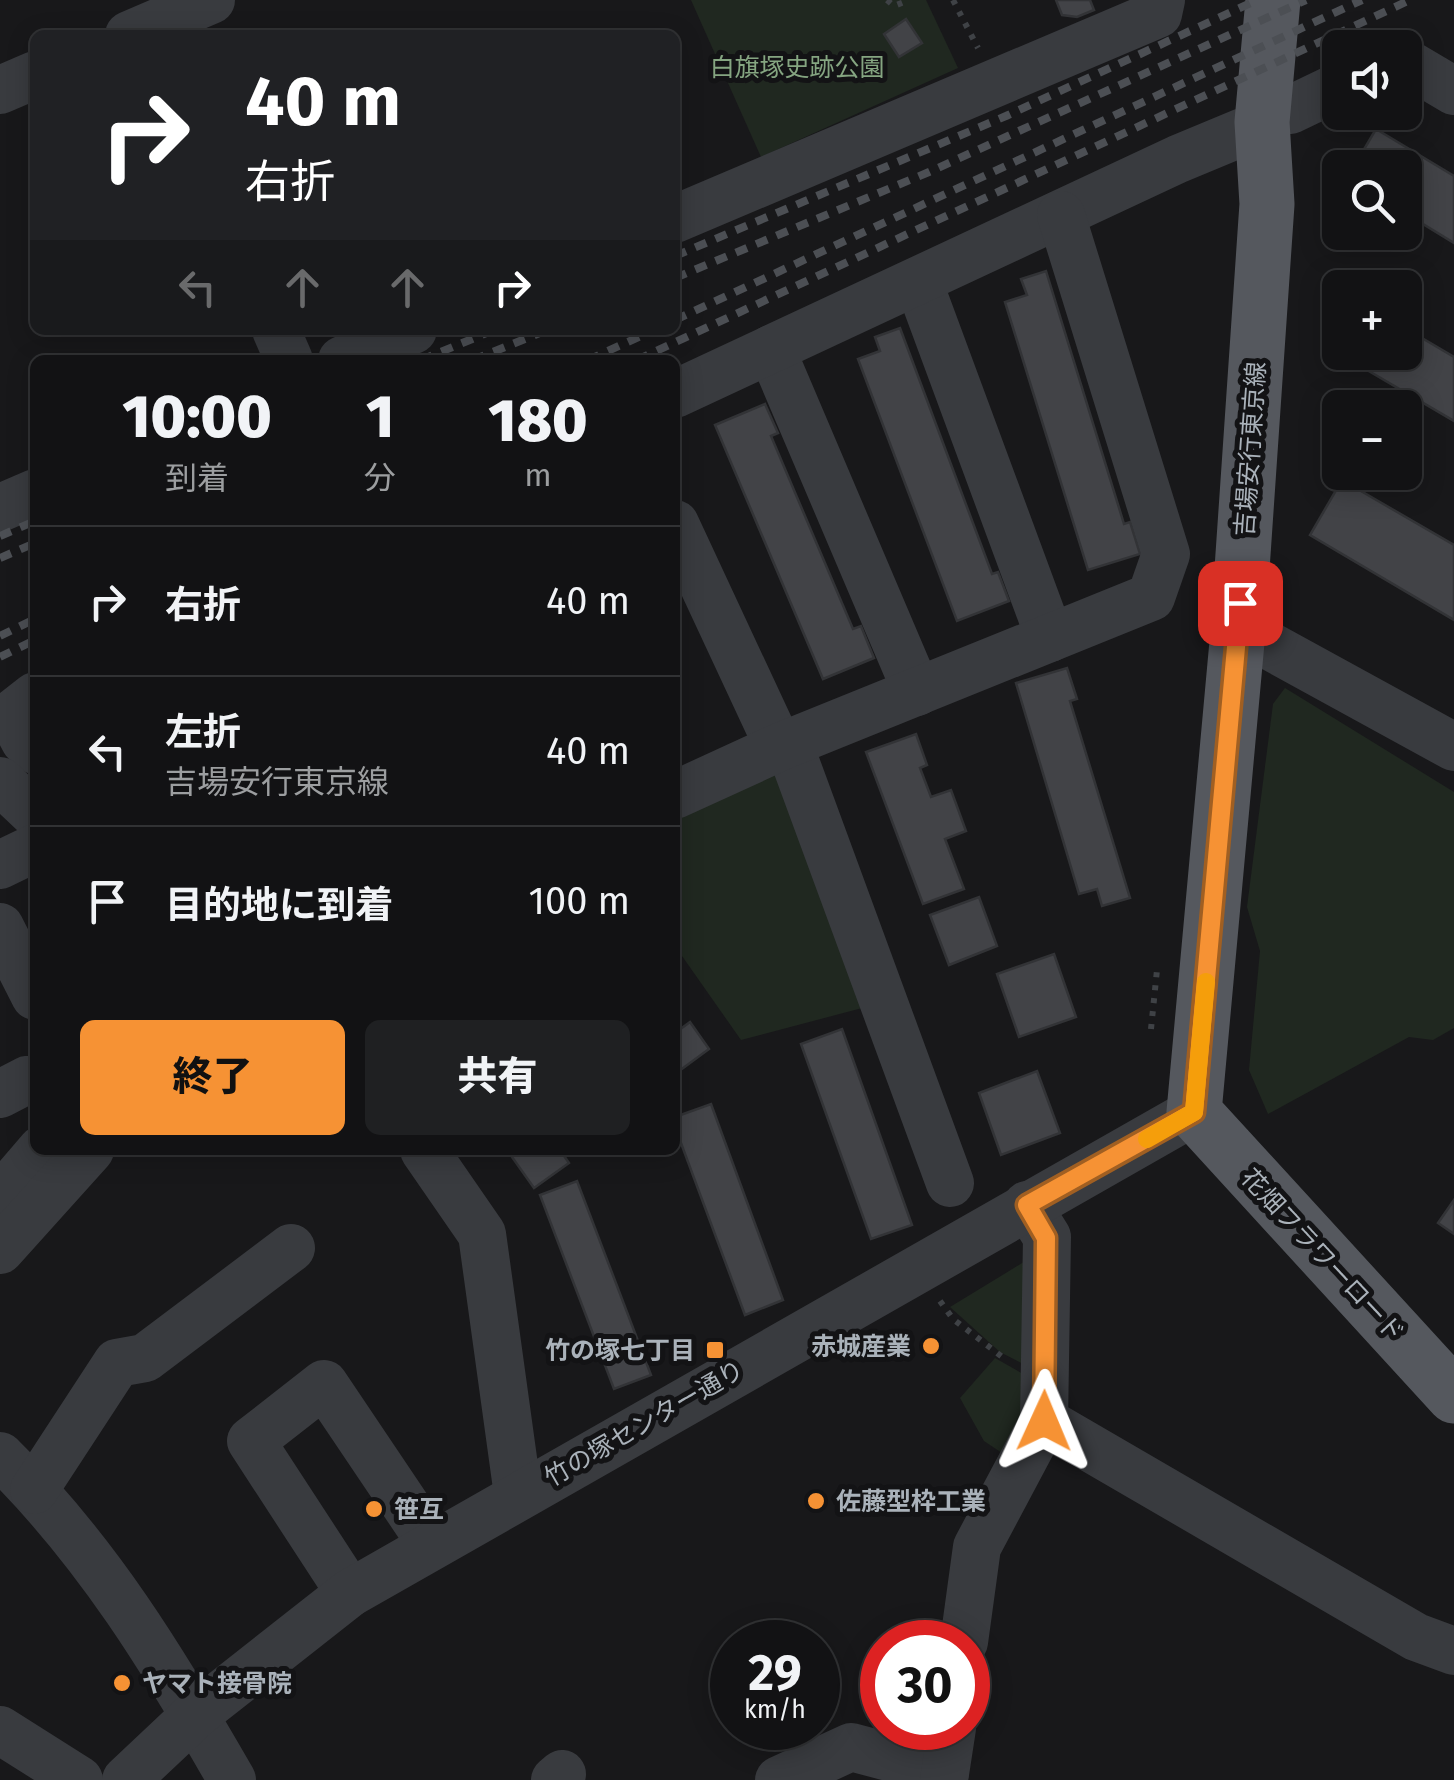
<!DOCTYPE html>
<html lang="ja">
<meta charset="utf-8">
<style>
body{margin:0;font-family:"Fira Sans","Noto Sans JP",sans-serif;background:#1f2022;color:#f1f3f6;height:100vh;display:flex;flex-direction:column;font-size:38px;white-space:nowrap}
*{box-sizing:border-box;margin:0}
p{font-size:32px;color:#9c9ea0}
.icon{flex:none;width:55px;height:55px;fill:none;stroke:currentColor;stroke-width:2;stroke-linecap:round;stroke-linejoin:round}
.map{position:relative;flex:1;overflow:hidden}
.details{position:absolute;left:30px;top:355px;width:650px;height:800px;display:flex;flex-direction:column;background:#121214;border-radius:15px;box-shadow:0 5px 25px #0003,0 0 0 2px #313234}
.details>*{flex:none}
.banner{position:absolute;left:30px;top:30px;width:650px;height:305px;border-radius:15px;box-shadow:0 5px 25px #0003,0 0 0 2px #313234;background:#202124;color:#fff;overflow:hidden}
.tools{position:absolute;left:1322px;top:30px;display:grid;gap:20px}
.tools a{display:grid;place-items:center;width:100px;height:100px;border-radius:15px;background:#121214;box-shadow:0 5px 25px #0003,0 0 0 2px #313234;font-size:50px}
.speed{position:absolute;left:710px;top:1620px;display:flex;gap:20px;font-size:50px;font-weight:700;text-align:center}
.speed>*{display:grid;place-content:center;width:130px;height:130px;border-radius:50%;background:#121214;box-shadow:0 5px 25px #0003,0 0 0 2px #313234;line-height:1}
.speed small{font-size:25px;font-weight:400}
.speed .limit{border:15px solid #d22;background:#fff;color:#111}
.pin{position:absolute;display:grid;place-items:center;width:85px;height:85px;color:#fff;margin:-42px;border-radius:20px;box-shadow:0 5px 15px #0006}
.me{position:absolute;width:110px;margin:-55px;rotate:1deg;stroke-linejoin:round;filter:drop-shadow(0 0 8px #0008)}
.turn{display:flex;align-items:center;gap:35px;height:210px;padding:0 50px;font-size:45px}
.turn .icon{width:130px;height:130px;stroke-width:2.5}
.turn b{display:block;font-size:70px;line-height:85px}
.lanes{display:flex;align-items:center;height:95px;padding:0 50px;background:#0003;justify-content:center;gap:50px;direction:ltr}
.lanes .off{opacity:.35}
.eta{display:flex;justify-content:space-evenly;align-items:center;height:170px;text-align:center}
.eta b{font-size:60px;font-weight:800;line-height:70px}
.cta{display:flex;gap:20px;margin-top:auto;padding:20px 50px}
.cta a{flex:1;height:115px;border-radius:15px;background:#f69234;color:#111;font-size:40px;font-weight:800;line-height:115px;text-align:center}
.cta a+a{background:#1f2022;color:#f1f3f6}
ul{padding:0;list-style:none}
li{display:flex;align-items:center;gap:30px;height:150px;padding:0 50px;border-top:2px solid #313234}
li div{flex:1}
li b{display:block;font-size:38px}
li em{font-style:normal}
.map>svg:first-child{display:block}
.green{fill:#202820}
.building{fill:#424347;stroke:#323336;stroke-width:2.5}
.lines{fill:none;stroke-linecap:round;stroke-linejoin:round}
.path{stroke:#3f4246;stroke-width:6;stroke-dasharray:5 8;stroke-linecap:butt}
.minor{stroke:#393b3f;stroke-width:48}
.major{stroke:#55585e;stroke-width:55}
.rail{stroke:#4c4f54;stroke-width:8;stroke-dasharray:12 10;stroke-linecap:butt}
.route-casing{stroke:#a05f22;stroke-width:25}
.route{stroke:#f69234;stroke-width:18}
.slow{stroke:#f59e0b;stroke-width:18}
.poi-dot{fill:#f69234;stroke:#131315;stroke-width:4}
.labels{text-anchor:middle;stroke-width:10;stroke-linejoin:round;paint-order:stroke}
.park-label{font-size:25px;fill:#85a581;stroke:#131315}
.street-label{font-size:25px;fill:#aab2ba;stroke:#131315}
.poi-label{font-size:25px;font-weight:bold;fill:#aab2ba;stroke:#131315;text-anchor:start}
</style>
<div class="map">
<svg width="1454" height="1780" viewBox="0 0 1454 1780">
<rect width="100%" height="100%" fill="#18181a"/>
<g class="green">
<path d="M691,0H926L958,68L761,157Z"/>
<path d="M1285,688L1454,792V1028L1433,1040L1409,1037L1268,1114L1249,1070L1260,951L1247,907L1273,704Z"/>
<path d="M765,770L785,780L866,1007L741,1040L675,946V810Z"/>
<path d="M1037,1254L1031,1368L1000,1352L950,1307Z"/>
<path d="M995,1358L1032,1379L1008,1457L984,1441L960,1398Z"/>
</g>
<g class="building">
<path d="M1056,0H1090L1094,10L1077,17L1062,15Z"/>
<path d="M906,19L922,43L899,57L884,34Z"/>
<path d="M1376,129L1454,176V243L1405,213V168H1353Z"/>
<path d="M1046,271L1124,524L1130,522L1140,554L1088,570L1005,302L1027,295L1021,279Z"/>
<path d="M900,328L992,574L998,572L1009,601L957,621L858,359L880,351L875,337Z"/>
<path d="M1405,328L1454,357V421L1338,353L1405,352Z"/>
<path d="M765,404L778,433L771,436L853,629L861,626L874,658L823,679L715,425Z"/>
<path d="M1342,480L1454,545V620L1310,535Z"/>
<path d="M1067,668L1077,699L1070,701L1130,898L1102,906L1097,889L1079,894L1016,683Z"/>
<path d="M916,734L927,765L920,768L931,797L951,790L966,831L945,839L964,889L923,904L866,752Z"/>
<path d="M979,897L997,946L949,965L930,915Z"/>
<path d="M1054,954L1076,1017L1019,1037L997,974Z"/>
<path d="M690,1022L709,1049L675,1074V1033Z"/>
<path d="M842,1029L912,1225L871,1239L801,1044Z"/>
<path d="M1037,1071L1060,1133L1001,1155L979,1093Z"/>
<path d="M711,1104L783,1300L745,1315L675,1127V1117Z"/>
<path d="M507,1150H560L569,1163L534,1188Z"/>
<path d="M577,1181L651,1375L614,1389L540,1195Z"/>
<path d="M1454,1200V1234L1438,1223Z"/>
</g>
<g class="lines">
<g class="path">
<path d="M887,0L894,6L909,0"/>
<path d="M953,0L978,48"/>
<path d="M1151,1029L1157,970"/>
<path d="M940,1301L953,1319L1005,1359"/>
</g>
<g class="minor">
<path d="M129,35L211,0"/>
<path d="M1405,62L1454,91"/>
<path d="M0,90L35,75"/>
<path d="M1290,110L1340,86"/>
<path d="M675,219L1158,14L1161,0"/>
<path d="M918,281L1050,638"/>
<path d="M276,330L289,360"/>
<path d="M771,349L917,692"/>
<path d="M342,360L413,330"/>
<path d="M675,394L1178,159L1243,132"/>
<path d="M0,508L35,493"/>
<path d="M675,524L771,730L796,764L950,1183"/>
<path d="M1237,642L1270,646L1454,747"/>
<path d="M35,696L11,715L25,741L35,750"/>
<path d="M0,781L35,814"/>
<path d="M675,795L782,746L1151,597L1166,554L1061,215"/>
<path d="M0,865L35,848"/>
<path d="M0,927L35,996"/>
<path d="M0,1094L27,1080"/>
<path d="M424,1150L482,1234L518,1495"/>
<path d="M0,1198L41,1150"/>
<path d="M0,1250L90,1150"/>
<path d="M1044,1421L1416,1637L1454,1651"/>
<path d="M0,1456C97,1551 165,1663 232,1780"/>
<path d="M34,1490L117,1363L145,1358L291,1248"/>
<path d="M350,1593L251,1441L324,1384L431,1543"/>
<path d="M964,1642L977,1547L1044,1421L1047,1237L1027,1205"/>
<path d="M0,1730L79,1780"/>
<path d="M126,1780L195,1715L350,1593L1194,1112"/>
<path d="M555,1780L562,1774"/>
<path d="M779,1780L851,1747L945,1772"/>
<path d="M944,1780L952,1728"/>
</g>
<path class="major" d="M1273,0L1262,122L1267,204L1237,642L1194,1112L1454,1396"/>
<g class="rail">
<path d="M675,256L1006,116L1257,0"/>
<path d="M675,278L929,172L1306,0"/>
<path d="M675,320L1362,0"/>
<path d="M421,360L494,330"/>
<path d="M473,360L547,330"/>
<path d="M588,360L654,330"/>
<path d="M637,360L1410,0"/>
<path d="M0,536L35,521"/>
<path d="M0,558L35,543"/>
<path d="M0,636L35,619"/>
<path d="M0,657L35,640"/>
</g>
</g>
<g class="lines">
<defs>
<path id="route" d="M1044,1421L1046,1238L1027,1205L1194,1112L1240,603"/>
</defs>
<use href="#route" class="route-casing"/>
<use href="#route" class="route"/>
<path class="slow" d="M1147,1139L1194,1112L1206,982"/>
</g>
<g class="poi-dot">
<circle cx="931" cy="1346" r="10"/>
<rect x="705" y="1340" width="20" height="20" rx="5"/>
<circle cx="816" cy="1501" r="10"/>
<circle cx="374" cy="1509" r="10"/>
<circle cx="122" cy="1683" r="10"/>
</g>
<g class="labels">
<g class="park-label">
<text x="797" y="76">白旗塚史跡公園</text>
</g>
<g class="street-label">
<text transform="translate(1250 449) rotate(-86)" y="9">吉場安行東京線</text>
<text transform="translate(1323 1255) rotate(47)" y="9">花畑フラワーロード</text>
<text transform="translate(644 1423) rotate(-30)" y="9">竹の塚センター通り</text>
</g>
<g class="poi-label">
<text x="911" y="1355" text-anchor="end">赤城産業</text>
<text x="695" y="1359" text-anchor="end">竹の塚七丁目</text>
<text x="836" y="1510">佐藤型枠工業</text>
<text x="394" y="1518">笹互</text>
<text x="142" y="1692">ヤマト接骨院</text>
</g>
</g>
</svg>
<div class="tools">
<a><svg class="icon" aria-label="sound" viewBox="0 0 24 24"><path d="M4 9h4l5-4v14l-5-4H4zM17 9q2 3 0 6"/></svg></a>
<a><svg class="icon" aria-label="search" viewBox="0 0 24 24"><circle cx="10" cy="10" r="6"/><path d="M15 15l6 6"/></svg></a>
<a>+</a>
<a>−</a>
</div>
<div class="speed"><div>29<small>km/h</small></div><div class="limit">30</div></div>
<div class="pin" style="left:1240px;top:603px;background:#d93025"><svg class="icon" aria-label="arrive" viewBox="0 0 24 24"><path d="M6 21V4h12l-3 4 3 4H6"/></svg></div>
<svg class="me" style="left:1044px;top:1421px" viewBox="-20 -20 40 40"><path d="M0-17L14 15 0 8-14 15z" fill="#f69234" stroke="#fff" stroke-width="4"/></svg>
<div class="banner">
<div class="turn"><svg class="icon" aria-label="right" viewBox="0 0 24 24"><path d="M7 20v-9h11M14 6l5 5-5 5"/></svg><div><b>40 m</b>右折</div></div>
<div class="lanes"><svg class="icon off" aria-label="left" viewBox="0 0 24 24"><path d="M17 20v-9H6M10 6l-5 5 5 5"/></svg><svg class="icon off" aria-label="ahead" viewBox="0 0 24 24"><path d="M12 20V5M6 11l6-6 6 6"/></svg><svg class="icon off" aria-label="ahead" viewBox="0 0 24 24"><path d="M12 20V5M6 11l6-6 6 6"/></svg><svg class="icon" aria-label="right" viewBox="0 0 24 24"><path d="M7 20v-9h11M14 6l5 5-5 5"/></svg></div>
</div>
<section class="details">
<div class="eta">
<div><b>10:00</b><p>到着</p></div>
<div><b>1</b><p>分</p></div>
<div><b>180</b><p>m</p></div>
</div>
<ul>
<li><svg class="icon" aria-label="right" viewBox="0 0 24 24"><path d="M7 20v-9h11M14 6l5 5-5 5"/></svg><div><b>右折</b></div><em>40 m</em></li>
<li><svg class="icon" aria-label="left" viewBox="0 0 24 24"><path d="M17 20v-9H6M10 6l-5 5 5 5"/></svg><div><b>左折</b><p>吉場安行東京線</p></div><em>40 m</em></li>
<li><svg class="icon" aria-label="arrive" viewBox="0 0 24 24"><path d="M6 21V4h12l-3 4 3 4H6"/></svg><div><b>目的地に到着</b></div><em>100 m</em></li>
</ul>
<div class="cta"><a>終了</a><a>共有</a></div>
</section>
</div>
